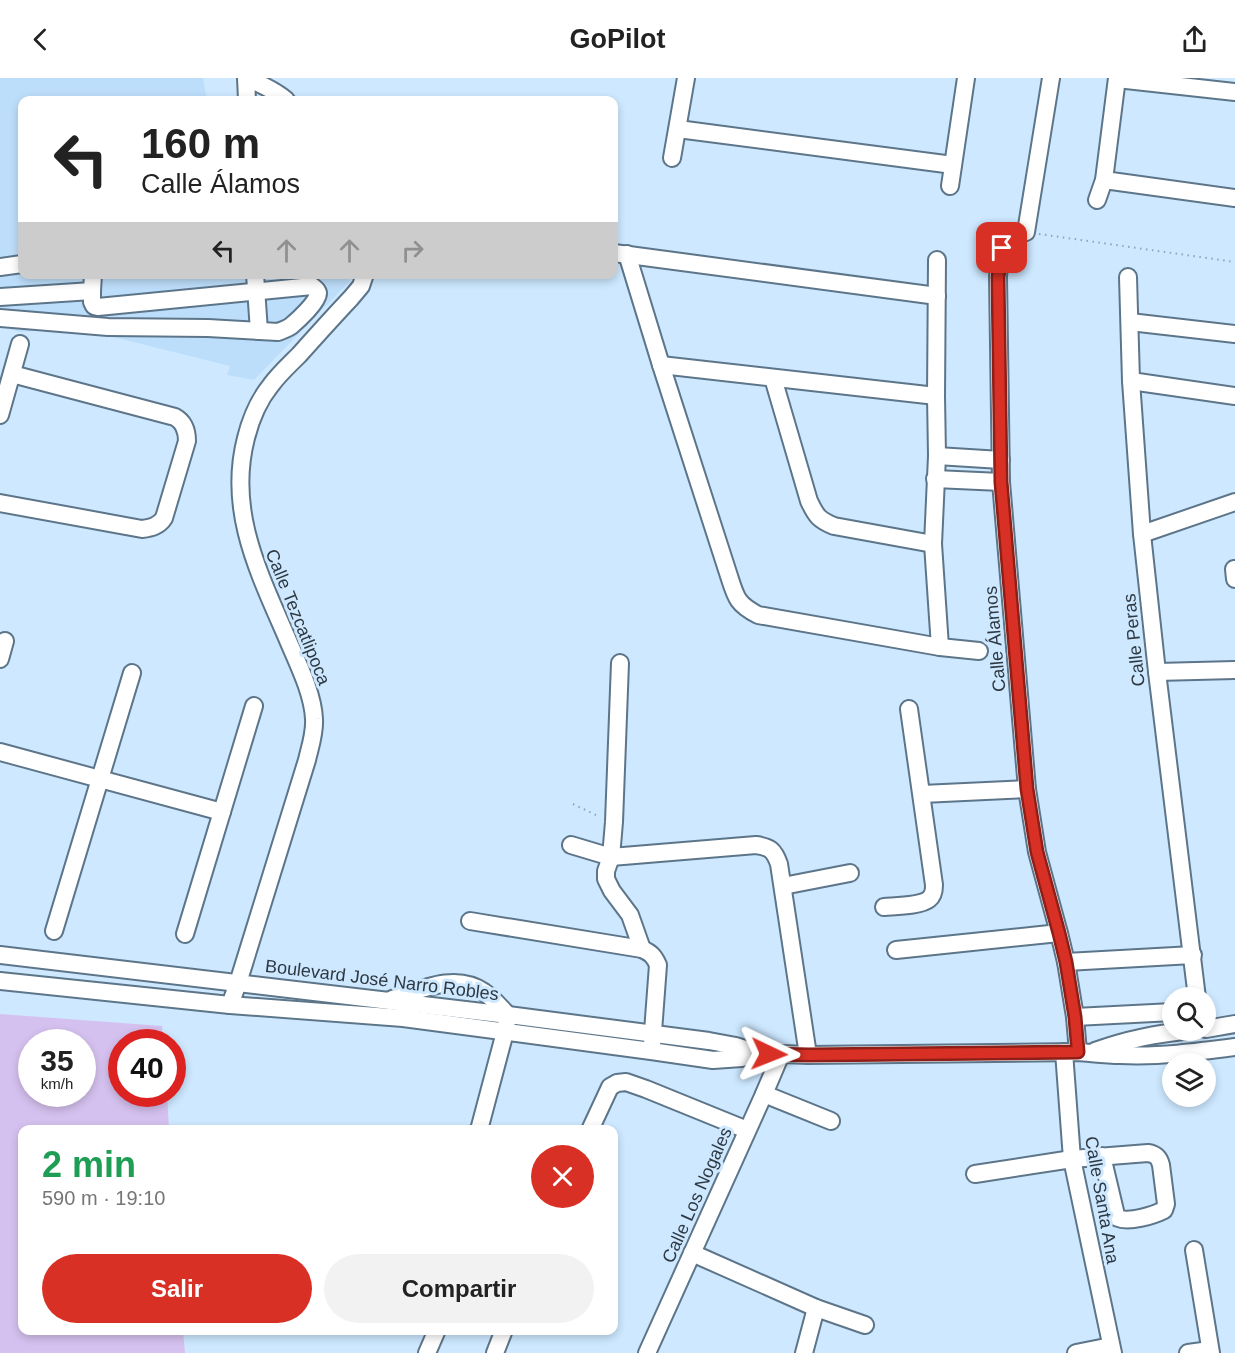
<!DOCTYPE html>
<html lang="es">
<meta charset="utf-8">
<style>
body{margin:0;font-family:Arial,sans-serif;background:#f2f2f2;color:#222;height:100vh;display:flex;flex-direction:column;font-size:22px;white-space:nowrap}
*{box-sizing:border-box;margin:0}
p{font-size:20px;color:#767676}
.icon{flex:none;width:33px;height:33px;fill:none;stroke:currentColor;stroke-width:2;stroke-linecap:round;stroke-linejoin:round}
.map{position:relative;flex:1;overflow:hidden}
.details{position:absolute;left:18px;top:1047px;width:600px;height:210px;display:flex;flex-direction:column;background:#fff;border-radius:12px;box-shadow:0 3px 9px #0003}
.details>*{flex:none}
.top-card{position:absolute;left:18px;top:18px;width:600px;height:183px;border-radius:12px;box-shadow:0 3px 9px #0003;background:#fff;color:#222;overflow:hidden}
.buttons{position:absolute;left:1162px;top:909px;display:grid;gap:12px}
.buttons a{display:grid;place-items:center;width:54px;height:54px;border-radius:50%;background:#fff;box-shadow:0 3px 9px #0003;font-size:30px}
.speed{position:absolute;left:18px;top:951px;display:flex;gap:12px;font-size:30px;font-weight:700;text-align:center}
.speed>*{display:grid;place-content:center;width:78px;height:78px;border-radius:50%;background:#fff;box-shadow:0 3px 9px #0003;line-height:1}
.speed small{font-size:15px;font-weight:400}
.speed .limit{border:9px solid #d22;background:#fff;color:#111}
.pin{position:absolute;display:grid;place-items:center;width:51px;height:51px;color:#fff;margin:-26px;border-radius:12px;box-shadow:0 3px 9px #0006}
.me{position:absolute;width:66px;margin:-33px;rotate:92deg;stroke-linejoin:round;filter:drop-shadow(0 0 4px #0008)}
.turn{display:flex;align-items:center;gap:21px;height:126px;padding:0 24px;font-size:27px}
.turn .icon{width:78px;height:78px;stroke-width:2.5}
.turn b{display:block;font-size:42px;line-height:51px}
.lanes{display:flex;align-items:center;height:57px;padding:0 24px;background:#0003;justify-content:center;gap:30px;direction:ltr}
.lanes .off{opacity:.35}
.round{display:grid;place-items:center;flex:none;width:63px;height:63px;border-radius:32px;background:#f2f2f2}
.head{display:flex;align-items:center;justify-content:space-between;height:102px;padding:0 24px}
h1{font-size:36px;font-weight:700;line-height:45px;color:#1e9e55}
.action{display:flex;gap:12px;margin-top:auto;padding:12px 24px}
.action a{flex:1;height:69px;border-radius:36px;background:#d93025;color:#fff;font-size:24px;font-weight:700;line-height:69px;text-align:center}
.action a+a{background:#f2f2f2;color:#222}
header{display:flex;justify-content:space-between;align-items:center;height:78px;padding:0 24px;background:#fff;font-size:27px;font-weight:700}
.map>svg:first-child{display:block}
.built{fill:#bddefb}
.green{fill:#d5c1ef;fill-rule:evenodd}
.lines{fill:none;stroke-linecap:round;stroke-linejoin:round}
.minor-casing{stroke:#5d7589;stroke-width:20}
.path{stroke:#8fa4b5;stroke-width:2;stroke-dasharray:1.5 4.5;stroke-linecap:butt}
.minor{stroke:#fff;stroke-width:16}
.route-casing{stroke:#8d1f18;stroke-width:15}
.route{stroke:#d93025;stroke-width:10}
.labels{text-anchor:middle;stroke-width:6;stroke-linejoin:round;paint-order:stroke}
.street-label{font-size:18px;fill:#2e3942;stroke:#cde8ff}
</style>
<header><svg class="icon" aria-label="back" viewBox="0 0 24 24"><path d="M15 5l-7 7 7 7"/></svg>GoPilot<svg class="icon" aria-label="share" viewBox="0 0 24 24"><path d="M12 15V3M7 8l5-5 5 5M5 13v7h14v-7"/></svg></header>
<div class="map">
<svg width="1235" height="1275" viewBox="0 0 1235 1275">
<rect width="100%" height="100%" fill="#cde8ff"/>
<path class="built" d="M0,0H203L207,22H22V196H346L350,203L254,302L227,297L230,288L77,250L20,254L0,248Z"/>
<path class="green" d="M0,936L162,948L163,964H122V1016H167L169,1051L22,1052V1252L183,1253L185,1275H0ZM32,964H82V1016H32Z"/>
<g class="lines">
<defs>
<g id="minor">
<path d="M246,0L247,22"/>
<path d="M247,0C260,6 275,12 286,22"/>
<path d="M1051,0L1026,154C999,162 1000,174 998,199L1001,404L1027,711L1037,774L1059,855L1066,884L1075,939L1078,974"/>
<path d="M1117,1L1235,14"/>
<path d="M678,51L953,87"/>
<path d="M672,80L686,0"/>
<path d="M1104,102L1235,120"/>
<path d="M950,108L966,0"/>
<path d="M1097,122L1104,102L1117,0"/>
<path d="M614,175L937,218"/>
<path d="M627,176L661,287L729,498C736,520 737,526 758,537L940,569L979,573"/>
<path d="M937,182L936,318L937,378L933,466L940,569"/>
<path d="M0,189L22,186"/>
<path d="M255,196L259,253"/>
<path d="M1128,199L1131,303L1142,456L1157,594L1197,920"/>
<path d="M0,219L92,213"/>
<path d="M0,240L108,249L208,250L278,254C283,252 287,251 291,248C297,243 319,223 318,215C317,211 315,211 312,208L98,229L94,228L92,224V213L93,196"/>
<path d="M1130,244L1235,256"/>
<path d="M661,287L936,318"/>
<path d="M773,300L809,423C816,438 819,442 834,448L933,466"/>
<path d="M1131,303L1235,318"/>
<path d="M0,337L20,266"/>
<path d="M937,378L1001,382"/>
<path d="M935,401L1001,404"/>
<path d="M0,425L142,451C151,450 159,448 164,440L187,363C187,353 184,344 175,339L12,296"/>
<path d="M1142,456L1235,424"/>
<path d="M1234,491L1235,501"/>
<path d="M0,581L5,563"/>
<path d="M620,585L614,744L611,779L606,793V801L612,813L630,837L642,871"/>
<path d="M1157,594L1235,592"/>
<path d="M0,674L222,734"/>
<path d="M922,716L1027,711"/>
<path d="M571,767L611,779L756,767C770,769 774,772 779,786L808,977"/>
<path d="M783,808L850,795"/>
<path d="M884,829C895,828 921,828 929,821C933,818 934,813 934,807L909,631"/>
<path d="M470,843L642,871C651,875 654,878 658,887L652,967"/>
<path d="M54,853L132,595"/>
<path d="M185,856L254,628"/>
<path d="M896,872L1059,855"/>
<path d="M0,877L508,937L709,963L736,968L757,975L808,977L1078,974C1092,975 1106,977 1120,977C1158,979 1197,974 1235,969"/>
<path d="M1066,884L1193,877"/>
<path d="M0,903L230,927L403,940L651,973L713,982L742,980L757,975"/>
<path d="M392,921C420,912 456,894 484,914C493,920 500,929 508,937L505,954L479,1052"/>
<path d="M230,927L238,905L307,682C310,669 315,655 314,641C313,615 297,584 287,560C259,495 227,433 246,360C251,340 258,323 271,307C279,296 289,287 299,277C316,258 333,239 351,220L361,208L365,196"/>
<path d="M1075,939L1173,934"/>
<path d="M1206,951L1235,946"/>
<path d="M1095,973C1128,961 1156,956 1191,952"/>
<path d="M1064,974L1072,1081L1113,1275"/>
<path d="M764,1016L831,1043"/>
<path d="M590,1052L610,1009L617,1005L626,1004L646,1011L747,1052"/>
<path d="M975,1096L1072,1081L1148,1075C1155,1076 1159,1079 1161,1087L1166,1126L1164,1132C1154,1137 1129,1145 1118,1140L1116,1137L1102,1078"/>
<path d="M1194,1172L1211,1275"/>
<path d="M692,1175L816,1230L865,1247"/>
<path d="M427,1275L437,1252"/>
<path d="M495,1275L504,1252"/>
<path d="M647,1275L764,1016L781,976"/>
<path d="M804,1275L816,1230"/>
<path d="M1076,1275L1111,1268"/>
<path d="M1188,1275L1210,1272"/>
</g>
</defs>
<use href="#minor" class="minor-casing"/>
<g class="path">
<path d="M1039,156L1235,184"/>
<path d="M573,726L600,739"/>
</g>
<use href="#minor" class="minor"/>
</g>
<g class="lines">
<defs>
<path id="route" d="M769,976L808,977L1078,974L1075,939L1066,884L1059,855L1037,774L1027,711L1001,404L998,199L1002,170"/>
</defs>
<use href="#route" class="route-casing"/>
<use href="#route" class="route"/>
</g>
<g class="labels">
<g class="street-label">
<text transform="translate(298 539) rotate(68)" y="6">Calle Tezcatlipoca</text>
<text transform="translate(995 561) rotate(-95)" y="6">Calle Álamos</text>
<text transform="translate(1134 562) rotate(-96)" y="6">Calle Peras</text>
<text transform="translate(382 902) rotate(7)" y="6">Boulevard José Narro Robles</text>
<text transform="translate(697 1117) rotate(-66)" y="6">Calle Los Nogales</text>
<text transform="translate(1102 1122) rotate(80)" y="6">Calle Santa Ana</text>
</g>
</g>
</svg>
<div class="buttons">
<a><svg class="icon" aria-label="search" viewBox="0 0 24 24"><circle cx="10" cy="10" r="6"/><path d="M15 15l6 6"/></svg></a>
<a><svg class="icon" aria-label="layers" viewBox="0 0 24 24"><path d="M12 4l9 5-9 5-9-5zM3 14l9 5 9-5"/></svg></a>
</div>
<div class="speed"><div>35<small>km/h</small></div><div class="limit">40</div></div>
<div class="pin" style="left:1002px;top:170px;background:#d93025"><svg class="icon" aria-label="arrive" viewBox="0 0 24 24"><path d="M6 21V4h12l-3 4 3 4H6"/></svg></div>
<svg class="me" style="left:769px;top:976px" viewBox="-20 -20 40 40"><path d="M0-17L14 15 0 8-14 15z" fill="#d93025" stroke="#fff" stroke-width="4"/></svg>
<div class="top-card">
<div class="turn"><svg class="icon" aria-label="left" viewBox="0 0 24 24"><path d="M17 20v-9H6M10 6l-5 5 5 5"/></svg><div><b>160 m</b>Calle Álamos</div></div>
<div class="lanes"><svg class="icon" aria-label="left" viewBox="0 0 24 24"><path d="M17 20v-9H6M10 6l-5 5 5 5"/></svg><svg class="icon off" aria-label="ahead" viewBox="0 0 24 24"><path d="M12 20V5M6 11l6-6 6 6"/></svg><svg class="icon off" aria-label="ahead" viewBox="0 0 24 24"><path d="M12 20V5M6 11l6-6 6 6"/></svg><svg class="icon off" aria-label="right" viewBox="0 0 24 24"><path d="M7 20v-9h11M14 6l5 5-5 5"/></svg></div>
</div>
<section class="details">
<div class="head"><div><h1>2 min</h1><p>590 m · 19:10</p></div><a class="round" style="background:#d93025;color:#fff"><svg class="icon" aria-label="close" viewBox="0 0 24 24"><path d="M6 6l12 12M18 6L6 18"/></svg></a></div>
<div class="action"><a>Salir</a><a>Compartir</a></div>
</section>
</div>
